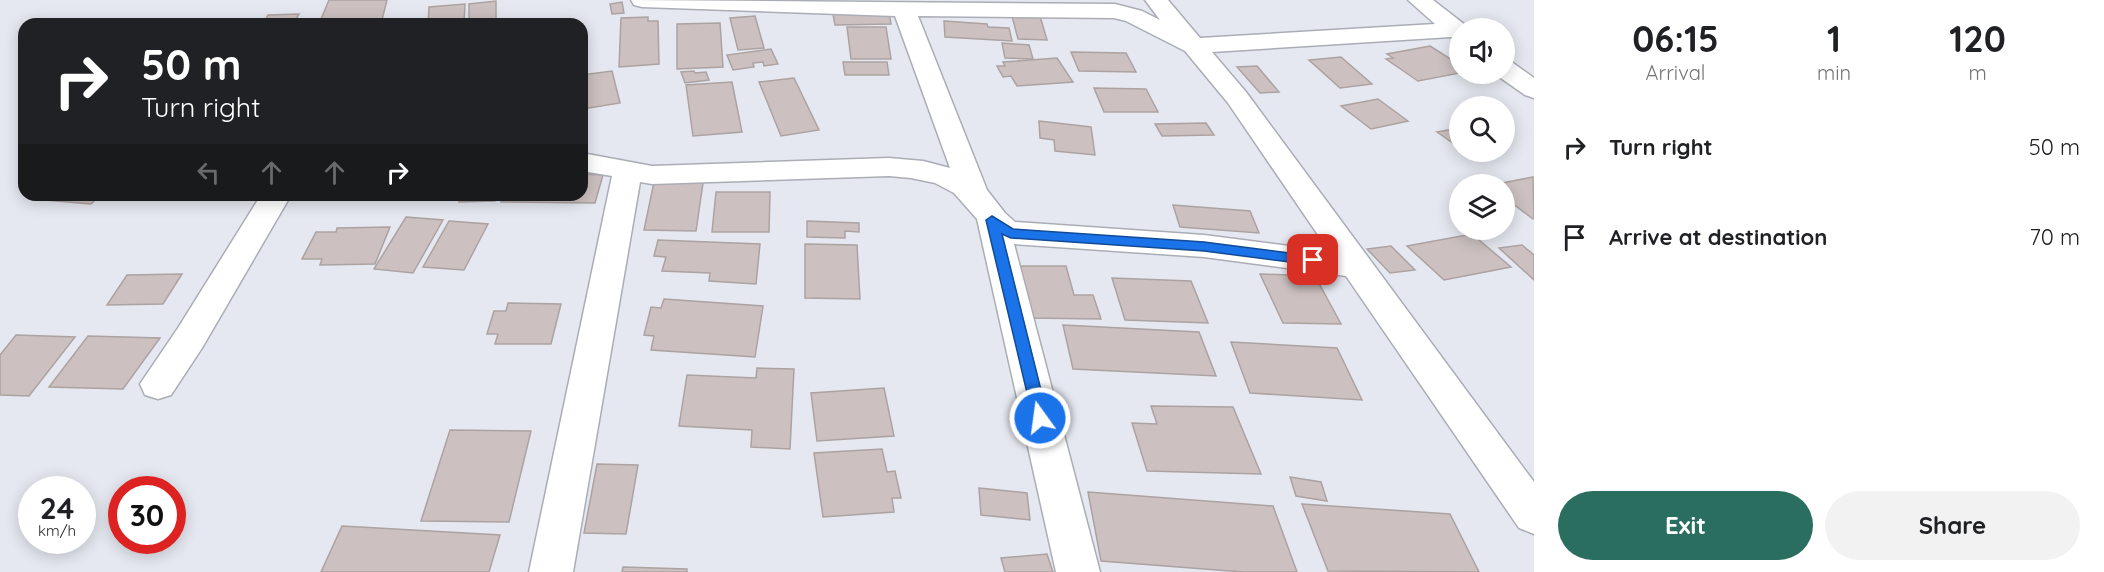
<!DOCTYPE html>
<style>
body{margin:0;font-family:Quicksand,sans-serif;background:#f2f2f2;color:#202124;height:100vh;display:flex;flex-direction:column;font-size:22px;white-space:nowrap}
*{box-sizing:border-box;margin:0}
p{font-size:20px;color:#757577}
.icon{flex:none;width:33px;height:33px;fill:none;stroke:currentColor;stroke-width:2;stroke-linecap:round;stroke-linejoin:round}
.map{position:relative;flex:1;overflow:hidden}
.side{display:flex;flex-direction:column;background:#fff;width:570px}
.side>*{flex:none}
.top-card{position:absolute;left:18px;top:18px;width:570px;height:183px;border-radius:18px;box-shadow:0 3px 15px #0003;background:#202124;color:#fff;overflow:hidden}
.buttons{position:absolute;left:1449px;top:18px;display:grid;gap:12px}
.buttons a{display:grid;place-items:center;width:66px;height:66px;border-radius:50%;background:#fff;box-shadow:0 3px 15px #0003;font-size:30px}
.speed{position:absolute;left:18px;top:476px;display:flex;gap:12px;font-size:30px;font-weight:700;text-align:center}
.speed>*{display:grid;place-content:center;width:78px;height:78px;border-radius:50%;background:#fff;box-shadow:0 3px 15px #0003;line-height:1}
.speed small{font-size:15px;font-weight:400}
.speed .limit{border:9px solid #d22;background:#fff;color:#111}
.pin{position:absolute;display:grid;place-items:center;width:51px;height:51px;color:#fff;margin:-26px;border-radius:12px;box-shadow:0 3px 9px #0006}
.me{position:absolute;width:66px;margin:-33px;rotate:346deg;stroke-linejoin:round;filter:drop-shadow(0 0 4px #0008)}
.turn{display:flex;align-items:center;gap:21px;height:126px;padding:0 24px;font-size:27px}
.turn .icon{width:78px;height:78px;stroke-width:2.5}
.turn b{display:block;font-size:42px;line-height:51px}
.lanes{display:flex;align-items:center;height:57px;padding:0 24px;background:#0003;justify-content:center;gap:30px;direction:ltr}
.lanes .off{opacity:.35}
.eta{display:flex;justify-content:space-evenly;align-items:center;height:102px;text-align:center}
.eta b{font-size:36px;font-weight:800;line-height:42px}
.cta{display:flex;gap:12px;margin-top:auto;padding:12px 24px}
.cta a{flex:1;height:69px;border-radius:36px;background:#2a6e5f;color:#fff;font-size:24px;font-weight:800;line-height:69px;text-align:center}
.cta a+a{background:#f2f2f2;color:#202124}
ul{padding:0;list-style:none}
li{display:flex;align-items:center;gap:18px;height:90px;padding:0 24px}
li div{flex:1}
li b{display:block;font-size:22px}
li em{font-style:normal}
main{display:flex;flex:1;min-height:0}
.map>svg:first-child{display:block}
.building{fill:#ccc1c0;stroke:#aca2a1;stroke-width:1.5}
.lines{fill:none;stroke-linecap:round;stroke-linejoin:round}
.minor-casing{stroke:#aaadb5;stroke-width:3}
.minor{fill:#fff;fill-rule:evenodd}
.route{fill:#1a73e8;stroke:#114b97;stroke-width:1.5}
</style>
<main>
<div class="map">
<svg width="1534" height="572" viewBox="0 0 1534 572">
<rect width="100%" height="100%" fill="#e5e8f0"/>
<g class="building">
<path d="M329,0H387L381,24H319Z"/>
<path d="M496,1V24H469V4Z"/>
<path d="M622,2L624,13L612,14L610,4Z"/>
<path d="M465,4L464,24H428L429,7Z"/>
<path d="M889,13L891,24L835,25L833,14Z"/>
<path d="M299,14L296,19H308L305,24H263L268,15Z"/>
<path d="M755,16L764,48L738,50L730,18Z"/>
<path d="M1012,16H1040L1047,40L1018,39Z"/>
<path d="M648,17V21H658L659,64L619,67L621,18Z"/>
<path d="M944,21L987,24L988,27L1009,28L1012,41L945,37Z"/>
<path d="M720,23L723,67L677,69V24Z"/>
<path d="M847,27H886L891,59H851Z"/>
<path d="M1002,43L1029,45L1033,59L1005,58Z"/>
<path d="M1430,46L1460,65V73L1418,81L1386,59L1393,58L1387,54Z"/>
<path d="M771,49L778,64L764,66L763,62L753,63L754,67L733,70L727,55Z"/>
<path d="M1071,52L1126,53L1136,72L1079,71Z"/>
<path d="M1341,57L1372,84L1340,88L1309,60Z"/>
<path d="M1057,58L1073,82L1017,86L1011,76L1003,77L997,66H1005L1003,62Z"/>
<path d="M843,62H887L889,75H845Z"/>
<path d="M1257,66L1279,92L1260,93L1237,67Z"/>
<path d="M612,71L620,103L582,109V75Z"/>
<path d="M694,71L695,73L706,72L709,80L685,83L681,72Z"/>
<path d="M794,78L819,130L781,136L759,82Z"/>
<path d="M732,82L742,132L693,136L686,85Z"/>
<path d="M1094,88L1146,89L1158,112H1104Z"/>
<path d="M1378,99L1408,121L1371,129L1341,106Z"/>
<path d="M1039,121L1091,127L1095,155L1055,151L1054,140L1040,138Z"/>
<path d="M1206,123L1214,135L1162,136L1155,124Z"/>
<path d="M1460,128V148L1437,132Z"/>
<path d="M582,174L603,175L595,203L501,202L504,195H582Z"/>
<path d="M1533,177L1534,218L1533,219L1504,197V184H1497Z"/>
<path d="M654,182L703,183L696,231L644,230Z"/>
<path d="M716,192H770L769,232H712Z"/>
<path d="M35,195H100L91,204L31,199Z"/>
<path d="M461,195H497L495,201L459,202Z"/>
<path d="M1173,205L1250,211L1259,233L1180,227Z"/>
<path d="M406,217L443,220L413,273L374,269Z"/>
<path d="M449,221L488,224L464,270L423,267Z"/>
<path d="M807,221L859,223V232L845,231V238L807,237Z"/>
<path d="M390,227L375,264L320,265L322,259H302L316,232H336L337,228Z"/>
<path d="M1472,234L1511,267L1444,280L1407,246Z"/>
<path d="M658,240L760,244L756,284L709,281L710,273L662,271L666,257L654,256Z"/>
<path d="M805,244L857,245L860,299L805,298Z"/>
<path d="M1522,245L1534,255V280L1499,248Z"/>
<path d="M1391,246L1415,270L1390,273L1367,249Z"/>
<path d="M1014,266H1066L1074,295H1093L1101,319L1027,318Z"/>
<path d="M182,274L163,304L107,305L127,275Z"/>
<path d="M1260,274L1315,276L1341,324L1283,323Z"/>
<path d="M1112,278L1191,281L1208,323L1125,320Z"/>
<path d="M664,299L763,306L755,357L651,350L654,336L644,335L651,307L661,308Z"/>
<path d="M508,303L561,304L551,344H495L498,334H487L494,311H506Z"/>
<path d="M1063,325L1199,332L1216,376L1073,369Z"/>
<path d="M16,335L75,337L29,396L0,395V355Z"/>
<path d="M88,336L160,338L123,389L49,387Z"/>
<path d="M1231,342L1337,348L1362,400L1250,393Z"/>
<path d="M757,368L794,369L790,449L751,447L752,430L679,426L687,375L756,378Z"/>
<path d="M884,388L894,436L817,441L811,393Z"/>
<path d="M1151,406L1233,407L1261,474L1147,471L1132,423L1157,424Z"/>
<path d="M450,430L531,431L509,522L421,521Z"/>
<path d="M882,449L887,472L895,471L901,498H892L894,512L823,517L814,453Z"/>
<path d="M597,464L638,465L626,534L584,533Z"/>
<path d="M1290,477L1321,482L1327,501L1296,496Z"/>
<path d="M979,488L1027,493L1030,520L981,515Z"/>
<path d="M1088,492L1273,506L1297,572H1243L1101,561Z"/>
<path d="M1302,504L1450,514L1479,572L1328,571Z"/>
<path d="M342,526L500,535L489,572H321Z"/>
<path d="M1047,554L1053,572H1005L1001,558Z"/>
<path d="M623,567L687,569V572H622Z"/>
</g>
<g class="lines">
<defs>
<g id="minor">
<path d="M631,0L1115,4L1142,11L1160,20L1145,0H1168L1200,38L1435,24L1408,0H1433L1469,28H1460V40L1451,37L1212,52L1246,92L1534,482V534L1519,528L1346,276L1204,257L1014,244L1100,572H1056L977,219L954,193L935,183L911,178L889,176L652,184L640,182L573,572H529L612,176L582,171V153L652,166L889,158L923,161L950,168L895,16L642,7L634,5ZM918,16L1114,18L1126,21L1185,51L1228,103L1329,251L1204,235L1015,222L1005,213L987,190Z"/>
<path d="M1504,61L1513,63L1534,78V98L1525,95L1495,74H1504Z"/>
<path d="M261,195H291L202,348L171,395L158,399L145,395L140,384L178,328Z"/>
</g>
</defs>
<use href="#minor" class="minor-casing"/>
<use href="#minor" class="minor"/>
</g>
<path class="route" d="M992,216L1013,229L1204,242L1313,256L1319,260L1313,265L1204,251L1011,238L1002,234L1048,418L1046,423L1040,425L1035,423L1033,418L986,220Z"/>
</svg>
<div class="buttons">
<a><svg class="icon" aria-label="sound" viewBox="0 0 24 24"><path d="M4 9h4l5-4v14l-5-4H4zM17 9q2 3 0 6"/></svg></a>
<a><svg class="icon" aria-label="search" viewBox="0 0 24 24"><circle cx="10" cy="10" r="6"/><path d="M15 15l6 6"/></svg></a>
<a><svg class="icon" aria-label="layers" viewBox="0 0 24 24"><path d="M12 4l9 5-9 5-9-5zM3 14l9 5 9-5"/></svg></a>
</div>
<div class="speed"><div>24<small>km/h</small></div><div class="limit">30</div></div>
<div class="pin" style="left:1313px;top:260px;background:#d93025"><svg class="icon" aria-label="arrive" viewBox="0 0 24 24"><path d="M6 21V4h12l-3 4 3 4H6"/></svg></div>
<svg class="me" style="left:1040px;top:418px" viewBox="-20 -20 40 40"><circle r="17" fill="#1a73e8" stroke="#fff" stroke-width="3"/><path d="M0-11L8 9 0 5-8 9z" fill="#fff"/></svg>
<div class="top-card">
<div class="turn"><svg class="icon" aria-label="right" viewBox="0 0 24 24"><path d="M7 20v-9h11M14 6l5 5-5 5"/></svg><div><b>50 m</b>Turn right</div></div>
<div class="lanes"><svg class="icon off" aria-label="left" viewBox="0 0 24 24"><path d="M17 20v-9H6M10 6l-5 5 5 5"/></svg><svg class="icon off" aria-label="ahead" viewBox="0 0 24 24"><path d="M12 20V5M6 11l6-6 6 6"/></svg><svg class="icon off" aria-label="ahead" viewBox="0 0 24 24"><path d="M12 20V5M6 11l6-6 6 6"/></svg><svg class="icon" aria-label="right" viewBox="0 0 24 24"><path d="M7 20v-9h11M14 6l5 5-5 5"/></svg></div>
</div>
</div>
<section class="side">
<div class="eta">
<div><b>06:15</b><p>Arrival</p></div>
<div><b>1</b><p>min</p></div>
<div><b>120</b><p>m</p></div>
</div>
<ul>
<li><svg class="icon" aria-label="right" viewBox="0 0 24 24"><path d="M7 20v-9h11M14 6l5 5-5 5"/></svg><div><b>Turn right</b></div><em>50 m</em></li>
<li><svg class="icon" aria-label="arrive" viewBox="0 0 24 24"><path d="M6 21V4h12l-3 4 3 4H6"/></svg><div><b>Arrive at destination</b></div><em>70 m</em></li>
</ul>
<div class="cta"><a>Exit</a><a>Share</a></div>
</section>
</main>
